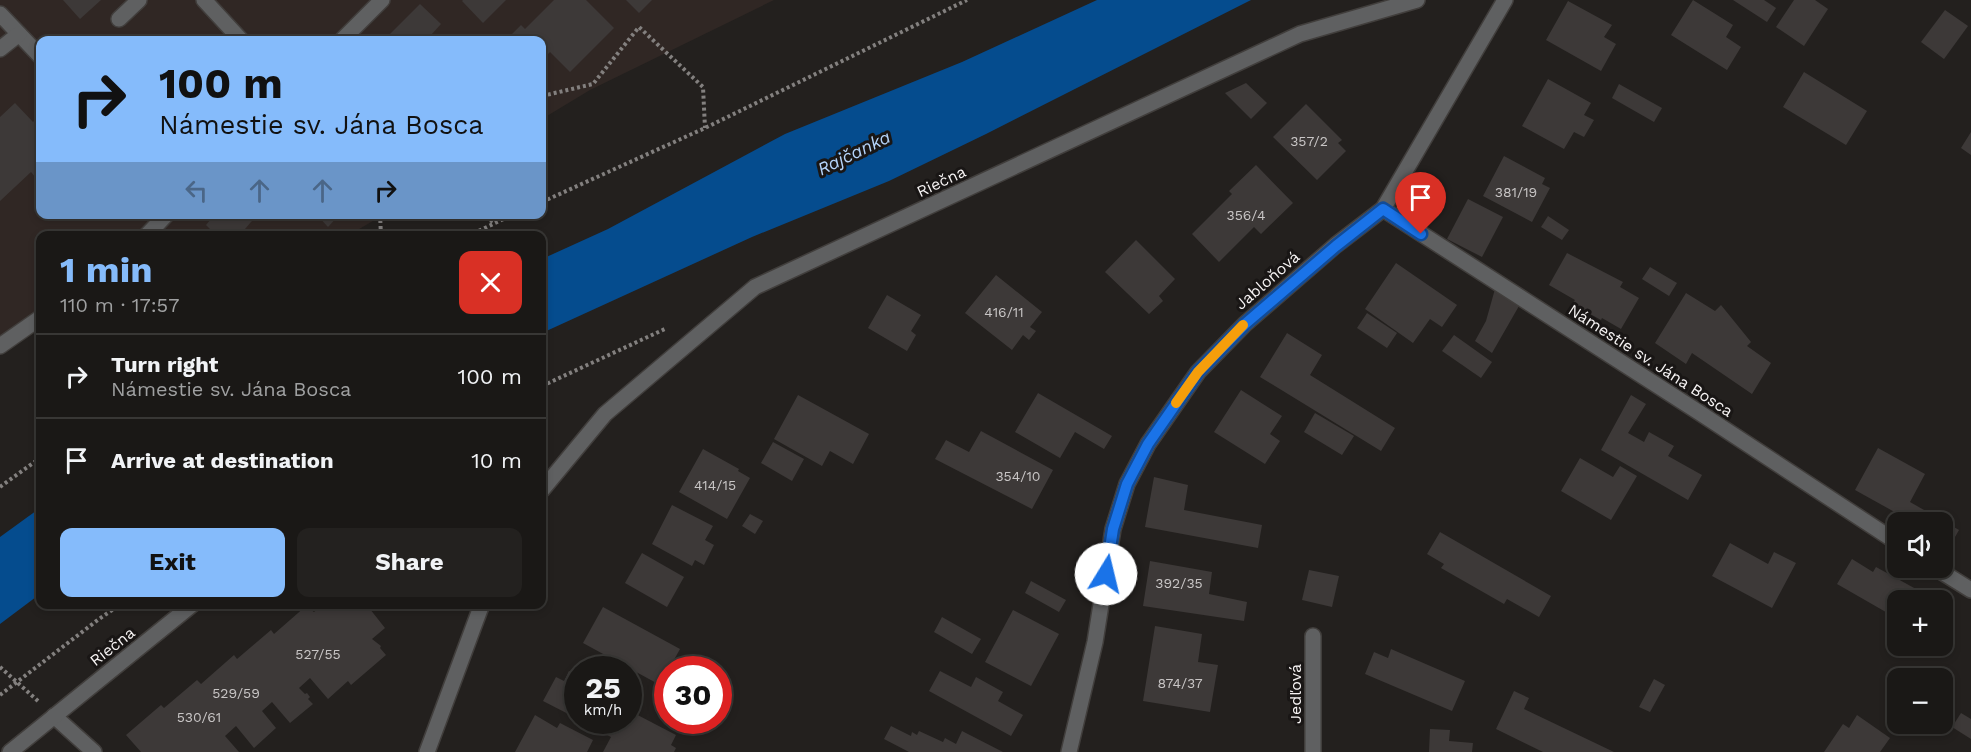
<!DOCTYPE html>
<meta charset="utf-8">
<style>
body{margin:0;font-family:"Work Sans",sans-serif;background:#23211f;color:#f1f3f6;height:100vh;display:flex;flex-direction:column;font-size:22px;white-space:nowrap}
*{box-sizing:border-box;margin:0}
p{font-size:20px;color:#9fa0a1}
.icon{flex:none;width:33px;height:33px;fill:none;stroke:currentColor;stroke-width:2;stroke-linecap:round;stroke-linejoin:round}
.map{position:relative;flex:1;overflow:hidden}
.sheet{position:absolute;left:36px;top:231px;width:510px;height:378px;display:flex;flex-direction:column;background:#1a1816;border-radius:12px;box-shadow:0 3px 9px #0003,0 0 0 2px #383735}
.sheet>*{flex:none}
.top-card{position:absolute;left:36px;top:36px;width:510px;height:183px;border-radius:12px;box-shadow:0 3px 9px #0003,0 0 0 2px #383735;background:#85bbfb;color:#111;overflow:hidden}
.fabs{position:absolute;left:1887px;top:512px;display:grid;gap:12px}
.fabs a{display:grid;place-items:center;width:66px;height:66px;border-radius:12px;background:#1a1816;box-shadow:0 3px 9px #0003,0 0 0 2px #383735;font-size:30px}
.speed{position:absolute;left:564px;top:656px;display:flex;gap:12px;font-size:30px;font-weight:700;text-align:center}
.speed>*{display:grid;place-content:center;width:78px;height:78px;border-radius:50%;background:#1a1816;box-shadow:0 3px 9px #0003,0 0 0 2px #383735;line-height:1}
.speed small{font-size:15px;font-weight:400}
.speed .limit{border:9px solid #d22;background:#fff;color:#111}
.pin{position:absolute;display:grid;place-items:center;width:51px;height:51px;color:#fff;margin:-62px -26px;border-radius:50% 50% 50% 0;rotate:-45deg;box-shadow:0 0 6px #0007}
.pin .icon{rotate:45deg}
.me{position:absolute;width:66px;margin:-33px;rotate:9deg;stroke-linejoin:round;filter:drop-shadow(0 0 4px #0008)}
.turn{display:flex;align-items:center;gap:21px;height:126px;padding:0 24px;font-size:27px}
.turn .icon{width:78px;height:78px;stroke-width:2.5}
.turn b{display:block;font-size:42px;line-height:51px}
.lanes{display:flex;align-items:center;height:57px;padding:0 24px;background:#0003;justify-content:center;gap:30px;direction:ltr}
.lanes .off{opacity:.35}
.round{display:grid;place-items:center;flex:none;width:63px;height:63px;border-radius:12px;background:#23211f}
.overview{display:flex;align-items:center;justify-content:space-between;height:102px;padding:0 24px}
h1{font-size:36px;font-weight:700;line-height:45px;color:#85bbfb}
.button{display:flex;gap:12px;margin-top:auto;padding:12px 24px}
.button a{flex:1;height:69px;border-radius:12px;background:#85bbfb;color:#111;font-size:24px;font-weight:700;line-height:69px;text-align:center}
.button a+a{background:#23211f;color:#f1f3f6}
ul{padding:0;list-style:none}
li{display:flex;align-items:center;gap:18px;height:84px;padding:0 24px;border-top:2px solid #383735}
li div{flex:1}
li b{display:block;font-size:22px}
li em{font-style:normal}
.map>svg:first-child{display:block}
.built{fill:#302724}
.water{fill:#054c8e}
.building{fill:#3d3938}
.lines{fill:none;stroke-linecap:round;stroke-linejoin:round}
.minor-casing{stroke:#413e3c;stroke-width:18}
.path{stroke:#83807f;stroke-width:4;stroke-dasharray:3 3;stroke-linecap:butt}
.minor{stroke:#5f6061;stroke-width:15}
.route-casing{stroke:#114b97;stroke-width:15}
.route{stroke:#1a73e8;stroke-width:10}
.slow{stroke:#f59e0b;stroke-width:10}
.labels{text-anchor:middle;stroke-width:6;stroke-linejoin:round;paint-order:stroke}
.number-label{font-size:14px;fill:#c8c5c5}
.street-label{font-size:16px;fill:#f7f4f4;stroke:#191615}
.water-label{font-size:18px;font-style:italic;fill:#b5d4fa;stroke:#191615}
</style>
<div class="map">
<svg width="1971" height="752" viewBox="0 0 1971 752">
<rect width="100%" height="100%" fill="#23201e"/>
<path class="built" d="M0,0H774L590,90L542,119V40H40V214L383,215L349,235L40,236V312L0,336Z"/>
<g class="water">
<path d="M1097,0H1251L986,134L889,181L752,237L542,333V259L608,229L785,134L962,62Z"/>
<path d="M40,508V594L0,624V537Z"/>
</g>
<g class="building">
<path d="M63,0H101L80,19Z"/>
<path d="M463,0H506L483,23L462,1Z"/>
<path d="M554,0H586L614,28L570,72L550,52L542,60V40H506L521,25L525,29Z"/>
<path d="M626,0H652L639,13Z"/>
<path d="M1693,0L1733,25L1726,37L1741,47L1727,70L1671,35Z"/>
<path d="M1733,0H1764L1776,8L1767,22Z"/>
<path d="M1794,0H1815L1828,9L1804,46L1776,27Z"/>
<path d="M1568,1L1612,25L1604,37L1616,44L1601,71L1546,40Z"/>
<path d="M420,4L441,24L431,35L425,40H384Z"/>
<path d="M1945,10L1968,26L1944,59L1921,42Z"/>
<path d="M1804,72L1867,111L1846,145L1783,107Z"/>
<path d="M1548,79L1591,103L1584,115L1594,120L1584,137L1574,132L1564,149L1522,126Z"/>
<path d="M1246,83L1267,103L1251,119L1225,93Z"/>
<path d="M1619,84L1662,108L1654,122L1612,98Z"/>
<path d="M15,103L33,122L40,115V183L31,172L0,201V117Z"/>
<path d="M1306,104L1342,140L1338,143L1346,151L1317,180L1273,137Z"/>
<path d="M1971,132V155L1961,148Z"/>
<path d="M1504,156L1545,178L1542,184L1550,188L1532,222L1483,196Z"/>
<path d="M1256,165L1293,203L1261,234L1254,227L1219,262L1192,234L1232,194L1229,191Z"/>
<path d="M1468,199L1503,217L1482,257L1447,239Z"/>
<path d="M215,214H258L239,236H217L206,225Z"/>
<path d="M316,214H340L328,227Z"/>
<path d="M1548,216L1569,230L1562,240L1541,227Z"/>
<path d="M1136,240L1175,279L1159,296L1163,301L1149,314L1105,272Z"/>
<path d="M1567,253L1623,282L1620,287L1639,298L1621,329L1602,318L1601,320L1572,304L1575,300L1549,285Z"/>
<path d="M1396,263L1457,305L1442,327L1430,319L1413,343L1365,309Z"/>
<path d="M1650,267L1677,283L1669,296L1642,279Z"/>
<path d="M996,275L1042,312L1030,327L1036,331L1029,340L1023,335L1012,350L965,313Z"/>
<path d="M1495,289L1519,306L1492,353L1475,341L1486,321Z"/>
<path d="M1686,293L1715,311L1721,305L1751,342L1747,346L1771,363L1752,394L1692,353L1686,364L1655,343Z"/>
<path d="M887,295L921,315L911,331L916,335L907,351L868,328Z"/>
<path d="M1367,313L1397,333L1387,348L1357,328Z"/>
<path d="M1287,333L1322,355L1310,375L1395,428L1381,451L1260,377Z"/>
<path d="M1454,335L1492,362L1481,378L1442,351Z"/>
<path d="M1241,390L1282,416L1270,434L1280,441L1265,464L1214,432Z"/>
<path d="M1038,393L1112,436L1104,449L1075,432L1060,458L1015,432Z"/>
<path d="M798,395L869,434L853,464L830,451L822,466L774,439Z"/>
<path d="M1631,395L1646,404L1628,433L1644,442L1649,432L1674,446L1668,456L1702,475L1688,500L1601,450Z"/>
<path d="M1315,413L1354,436L1342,455L1304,432Z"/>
<path d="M981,431L1053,470L1032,509L935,459L946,440L969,452Z"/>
<path d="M773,442L804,459L792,481L761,463Z"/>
<path d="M1878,448L1925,474L1910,502L1959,530L1947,551L1942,548V522H1896L1900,515L1855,490Z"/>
<path d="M703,449L739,469L738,471L750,478L727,519L679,492Z"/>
<path d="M1580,458L1613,477L1620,466L1637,476L1611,520L1561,491Z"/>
<path d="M1154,477L1188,485L1184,510L1262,525L1258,548L1145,527Z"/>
<path d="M672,505L713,526L705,540L714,545L704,565L695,560L692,566L652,544Z"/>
<path d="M750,514L763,521L755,534L742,526Z"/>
<path d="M1440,532L1551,596L1539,617L1507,599L1504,604L1441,568L1444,564L1427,554Z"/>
<path d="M1730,543L1768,564L1774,552L1796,563L1772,608L1712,576Z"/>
<path d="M642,553L684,577L667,607L625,583Z"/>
<path d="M1852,559L1873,572L1876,567L1925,594L1922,600H1898V619L1837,584Z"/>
<path d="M1150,561L1212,572L1209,594L1247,602L1244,621L1143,606Z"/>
<path d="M1309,570L1339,576L1332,607L1302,600Z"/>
<path d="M1031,581L1066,600L1059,612L1025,593Z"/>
<path d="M323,604H366L385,628L372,639L381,646L380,648L386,655L351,685L348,681L328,699L310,678L299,688L305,694L307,693L310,697L308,699L313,704L290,723L272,702L262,711L276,728L254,748L236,726L225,736L239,752H141L126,735L161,705L164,708L197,680L201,684L234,655L237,659L271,630L274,634L306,606L314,612Z"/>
<path d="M603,607L680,649L660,685L583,643Z"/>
<path d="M1013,610L1059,634L1031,686L985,662Z"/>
<path d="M942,617L981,639L972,654L934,632Z"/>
<path d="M1155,626L1202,634L1198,662L1218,665L1210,712L1143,701Z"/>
<path d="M1391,649L1465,681L1452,711L1365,674L1374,652L1388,658Z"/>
<path d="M569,671L578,676V719L543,701L556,677L564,681Z"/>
<path d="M940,671L971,687L976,677L1003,692L998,701L1023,715L1011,736L929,691Z"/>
<path d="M1654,679L1665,685L1650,712L1639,707Z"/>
<path d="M1514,691L1529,698L1524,709L1614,752H1543L1496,729Z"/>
<path d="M628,710L676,735L671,745L676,748L674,752H603L611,737L579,720H628Z"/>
<path d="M1961,713L1971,719V739L1952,727Z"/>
<path d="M535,715L557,728L560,723L593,740L587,752H515Z"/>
<path d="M1857,715L1890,738L1880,752H1824L1843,724L1849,728Z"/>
<path d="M891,726L911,736L912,732L917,735L919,731L943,742L945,738L956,744L962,731L1003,752H909L884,739Z"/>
<path d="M1430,729L1450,730L1449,741L1473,743L1472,752H1429Z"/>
</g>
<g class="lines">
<defs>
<g id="minor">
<path d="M204,0L241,40"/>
<path d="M0,14L40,56"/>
<path d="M119,19L139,0"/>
<path d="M342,40L382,0"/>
<path d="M0,49L19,34"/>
<path d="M1383,209L1700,413L1898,543"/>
<path d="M146,236L167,214"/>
<path d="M0,346L40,318"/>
<path d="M542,490L605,414L755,287L1300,34L1417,0"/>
<path d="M1934,567L1971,590"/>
<path d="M54,716L94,752"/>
<path d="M10,752L193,604"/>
<path d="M427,752L482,604"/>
<path d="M1069,752L1095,642L1113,529L1127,484L1148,444L1198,372L1245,324L1336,245L1383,209L1505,0"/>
<path d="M1313,752V636"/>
</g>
</defs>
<use href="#minor" class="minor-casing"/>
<g class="path">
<path d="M542,96L593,84L639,27L703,87L705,128"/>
<path d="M542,202L705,128L967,0"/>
<path d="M380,214L381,236"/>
<path d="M480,214L495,223"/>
<path d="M468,236L514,214"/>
<path d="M542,386L667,328"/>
<path d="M0,487L40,458"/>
<path d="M0,667L38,701"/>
<path d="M0,695L99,619L121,604"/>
</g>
<use href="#minor" class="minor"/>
</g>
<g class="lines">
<defs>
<path id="route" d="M1106,574L1113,529L1127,484L1148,444L1198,372L1245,324L1336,246L1383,209L1421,234"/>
</defs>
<use href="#route" class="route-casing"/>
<use href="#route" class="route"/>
<path class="slow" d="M1176,403L1198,372L1243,325"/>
</g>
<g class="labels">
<g class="number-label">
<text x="1309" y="146">357/2</text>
<text x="1516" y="197">381/19</text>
<text x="1246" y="220">356/4</text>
<text x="1004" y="317">416/11</text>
<text x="1018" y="481">354/10</text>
<text x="715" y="490">414/15</text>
<text x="1179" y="588">392/35</text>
<text x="318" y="659">527/55</text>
<text x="1180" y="688">874/37</text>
<text x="236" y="698">529/59</text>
<text x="199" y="722">530/61</text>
</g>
<g class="street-label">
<text transform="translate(941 181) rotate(-25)" y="6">Riečna</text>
<text transform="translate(1267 280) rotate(-41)" y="6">Jabloňová</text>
<text transform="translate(1651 360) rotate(33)" y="6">Námestie sv. Jána Bosca</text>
<text transform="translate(112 646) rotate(-38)" y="6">Riečna</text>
<text transform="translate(1295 694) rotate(-90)" y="6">Jedľová</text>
</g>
<g class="water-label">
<text transform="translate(854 153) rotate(-26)" y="6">Rajčanka</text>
</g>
</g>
</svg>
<div class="fabs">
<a><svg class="icon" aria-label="sound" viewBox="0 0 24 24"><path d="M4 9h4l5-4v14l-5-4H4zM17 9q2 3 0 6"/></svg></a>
<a>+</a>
<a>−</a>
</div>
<div class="speed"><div>25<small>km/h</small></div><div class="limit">30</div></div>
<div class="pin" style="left:1421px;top:234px;background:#d93025"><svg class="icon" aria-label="arrive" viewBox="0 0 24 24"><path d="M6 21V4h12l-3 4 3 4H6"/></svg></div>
<svg class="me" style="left:1106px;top:574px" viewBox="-20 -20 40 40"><circle r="19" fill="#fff"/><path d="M0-13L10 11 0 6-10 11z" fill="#1a73e8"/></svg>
<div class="top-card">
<div class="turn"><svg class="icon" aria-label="right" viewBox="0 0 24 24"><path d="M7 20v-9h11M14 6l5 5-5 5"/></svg><div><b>100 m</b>Námestie sv. Jána Bosca</div></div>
<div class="lanes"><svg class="icon off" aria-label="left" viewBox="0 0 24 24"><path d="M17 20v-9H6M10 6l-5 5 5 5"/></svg><svg class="icon off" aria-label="ahead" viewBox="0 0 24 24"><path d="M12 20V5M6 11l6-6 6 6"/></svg><svg class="icon off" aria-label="ahead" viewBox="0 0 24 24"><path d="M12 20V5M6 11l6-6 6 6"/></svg><svg class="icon" aria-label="right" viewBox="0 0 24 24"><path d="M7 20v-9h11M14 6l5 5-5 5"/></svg></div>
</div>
<section class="sheet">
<div class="overview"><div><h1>1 min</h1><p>110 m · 17:57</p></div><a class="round" style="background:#d93025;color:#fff"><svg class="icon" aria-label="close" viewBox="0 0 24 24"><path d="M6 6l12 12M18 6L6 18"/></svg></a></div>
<ul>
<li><svg class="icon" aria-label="right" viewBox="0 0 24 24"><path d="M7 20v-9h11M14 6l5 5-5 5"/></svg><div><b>Turn right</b><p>Námestie sv. Jána Bosca</p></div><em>100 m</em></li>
<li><svg class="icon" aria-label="arrive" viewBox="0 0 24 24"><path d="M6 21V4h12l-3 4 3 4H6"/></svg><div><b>Arrive at destination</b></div><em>10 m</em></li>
</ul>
<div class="button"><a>Exit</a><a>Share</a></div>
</section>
</div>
